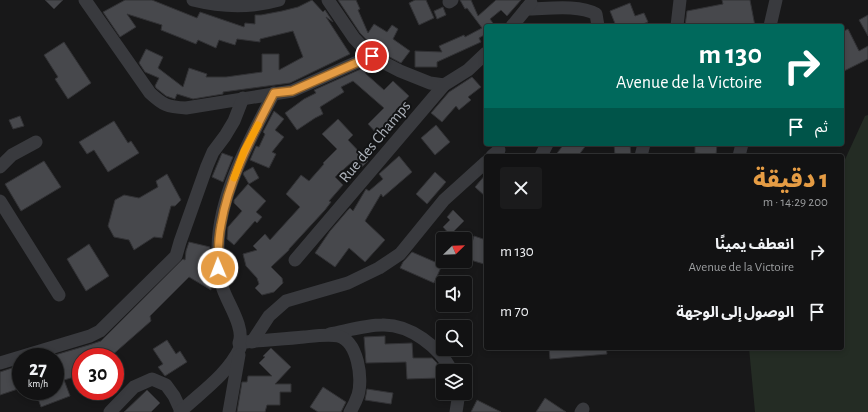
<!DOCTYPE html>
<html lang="ar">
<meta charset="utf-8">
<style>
body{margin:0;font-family:"Alegreya Sans","Noto Sans Arabic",sans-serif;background:#1b1b1c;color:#f1f3f6;direction:rtl;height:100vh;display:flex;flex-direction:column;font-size:15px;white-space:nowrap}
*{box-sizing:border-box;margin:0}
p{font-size:13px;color:#9c9ea0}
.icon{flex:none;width:22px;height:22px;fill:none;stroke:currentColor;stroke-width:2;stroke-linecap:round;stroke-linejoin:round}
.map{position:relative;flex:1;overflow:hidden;direction:ltr}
.side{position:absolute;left:484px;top:154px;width:360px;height:196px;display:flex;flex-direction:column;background:#121213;border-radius:4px;box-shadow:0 2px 6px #0003,0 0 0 1px #313233;direction:rtl}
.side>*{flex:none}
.guide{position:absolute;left:484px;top:24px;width:360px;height:122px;border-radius:4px;box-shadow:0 2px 6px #0003,0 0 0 1px #313233;direction:rtl;background:#00695c;color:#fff;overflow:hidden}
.needle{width:26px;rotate:67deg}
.controls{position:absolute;left:436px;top:232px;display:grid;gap:8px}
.controls a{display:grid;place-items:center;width:36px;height:36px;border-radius:4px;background:#121213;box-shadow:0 2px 6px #0003,0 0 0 1px #313233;font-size:20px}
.speed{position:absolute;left:12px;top:348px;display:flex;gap:8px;font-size:20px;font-weight:700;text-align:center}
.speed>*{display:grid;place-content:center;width:52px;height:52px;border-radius:50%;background:#121213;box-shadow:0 2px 6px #0003,0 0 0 1px #313233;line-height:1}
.speed small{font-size:10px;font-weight:400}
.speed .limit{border:6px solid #d22;background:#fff;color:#111}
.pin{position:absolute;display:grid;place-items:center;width:34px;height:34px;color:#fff;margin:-17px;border:2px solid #fff;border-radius:50%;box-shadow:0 1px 4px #0007}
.me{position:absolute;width:44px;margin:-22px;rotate:359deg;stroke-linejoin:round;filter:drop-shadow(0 0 3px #0008)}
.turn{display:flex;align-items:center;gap:14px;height:84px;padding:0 16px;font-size:18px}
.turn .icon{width:52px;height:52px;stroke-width:2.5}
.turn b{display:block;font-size:28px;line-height:34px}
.then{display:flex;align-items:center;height:38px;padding:0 16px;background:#0003;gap:8px;font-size:15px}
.round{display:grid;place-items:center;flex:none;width:42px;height:42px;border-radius:4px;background:#1b1b1c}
.head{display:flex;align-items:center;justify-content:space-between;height:68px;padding:0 16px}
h1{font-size:24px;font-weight:800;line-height:30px;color:#e59c44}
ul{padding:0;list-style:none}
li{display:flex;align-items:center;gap:12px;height:60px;padding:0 16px}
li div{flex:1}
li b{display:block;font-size:15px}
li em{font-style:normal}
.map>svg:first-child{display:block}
.green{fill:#242c24}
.building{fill:#47484c;stroke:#323235}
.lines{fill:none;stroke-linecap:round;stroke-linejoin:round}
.minor{stroke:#393a3e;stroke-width:13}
.route-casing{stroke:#95652c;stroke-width:10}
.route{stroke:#e59c44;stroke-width:7}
.slow{stroke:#f59e0b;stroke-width:7}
.labels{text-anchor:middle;stroke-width:4;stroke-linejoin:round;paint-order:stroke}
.street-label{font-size:16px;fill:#abb0b8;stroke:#121314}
</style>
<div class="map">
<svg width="868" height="412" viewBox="0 0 868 412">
<rect width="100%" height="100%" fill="#181819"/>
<path class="green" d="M868,115V412H755L749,348H842V166L865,116Z"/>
<g class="building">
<path d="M45,0H63L54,9Z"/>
<path d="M125,0H152L197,18L200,12L244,27L245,23L255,24V15H261L282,11L298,7L312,0L323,12L325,10L333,22L326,17L350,54L290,83L223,92V94L193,99L177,94L175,99L166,96L156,88L155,86L159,78L145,72L139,63L146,49L163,57L158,68L183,87L189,68L207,74L206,77H226L262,72V54H279V70L303,57L293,31L260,39V42L237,39L235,45L219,40L216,48L198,40L196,44L161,30L162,25L127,14L136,27L120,37L103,12Z"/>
<path d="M338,0H356L360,9L358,10L368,33L374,24L387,32L392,25L398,29L393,39L410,51L401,63L376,50L360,33Z"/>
<path d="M415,0H426L434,18L419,25L409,3Z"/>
<path d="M460,0H471L478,16L496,0H521L507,16L501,10L490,19L495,26H486V34L479,38L481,42L437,62V67H415V51L442,52L439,46L464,35L465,37L482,28L467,8L465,9Z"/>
<path d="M722,0H750L755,26H685L687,11L723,4Z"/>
<path d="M630,3L635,16L644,13L648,22L638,26H616L610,11Z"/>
<path d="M443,7L446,15L437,19L434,11Z"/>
<path d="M868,15V36L859,20Z"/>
<path d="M848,29L859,51L868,46V59L842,72V32Z"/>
<path d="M64,42L91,83L68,99L55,79L58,77L44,55Z"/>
<path d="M363,68L366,74L384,90L393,81L409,96L395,112L398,115L378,135L368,124L384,108L353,81L341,87L344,92L320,107L323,114L315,118L297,130L285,113L304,99L316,93L314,90Z"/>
<path d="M472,77L481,87L468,97L471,100L459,110L456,106L442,122L431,113L449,92Z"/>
<path d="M274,111L284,119L275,130L284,137L272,152L276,154L269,168L250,160L256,146L259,147L265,134L263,132Z"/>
<path d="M20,116L24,126L13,129L9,120Z"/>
<path d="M338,119L353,135L348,140L368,161L360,169L353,161L335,177L343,185L329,201L331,202L325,210L289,249V250L271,267L282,278L283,283L274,292L262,295L255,288L259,284L257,278L246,266L243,254L257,250L253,246L265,234L270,240L300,207L286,194L301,175L309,181L324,164L323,163L337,149L322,134Z"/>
<path d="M114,121L128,143L131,141L139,153L108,172L94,150L87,154L79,142Z"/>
<path d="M436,125L450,142L435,155L421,138Z"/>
<path d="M564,144H587L578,156H555Z"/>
<path d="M614,144H630L631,156H615Z"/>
<path d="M695,144L709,145V144H717L716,155L695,153Z"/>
<path d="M222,153L233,157L223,182L212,177Z"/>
<path d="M399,156L412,172L383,197L381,194L365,221L385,240L365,262L349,248L335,267L315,253L330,231L348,210L350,208L353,211L366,189L369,191L383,179L379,174Z"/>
<path d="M44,161L61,187L21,211L5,184Z"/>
<path d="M253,167L259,178L249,184L243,174L244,172Z"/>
<path d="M435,172L446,182L427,204L416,194Z"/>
<path d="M167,174L181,200L175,206H171L162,238L154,237L134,250L129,240L114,237L108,226L115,200L124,195L139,198L158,187L156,181Z"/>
<path d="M486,174V197L475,187Z"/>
<path d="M248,184L266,201L256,212L262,217L257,223L255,221L234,245L227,239L228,227L242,211L234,203V200Z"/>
<path d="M453,210L464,221L450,235L443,227L450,220L447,217Z"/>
<path d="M474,236L486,240V258L484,264L467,259Z"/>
<path d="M189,242L210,247L211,272L209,273L211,274V290L189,277L150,316L151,321L110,357H81V375L64,380L70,396L41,407L36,393L42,391H55V355L92,344L101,341L183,259L185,260L186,251Z"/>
<path d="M89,244L109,276L86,291L67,259Z"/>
<path d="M412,252L442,265L434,283L400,268L403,262Z"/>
<path d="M385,336V344L412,343L413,358H432L437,363L438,378L407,379L406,362L366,363L364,337Z"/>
<path d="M167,340L176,354L180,351L187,362L165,376L158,367L163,364L153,349Z"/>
<path d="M271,348L291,367L275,384H291V392H280V405H267L265,412H237L242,382H247L248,376H272L259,363L265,357L263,356Z"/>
<path d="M549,348H606L607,354L550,359Z"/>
<path d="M21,365V388L0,395V372Z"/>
<path d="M323,387L346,402L341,412H318L310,407Z"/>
<path d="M367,389L393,393L391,404L365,400Z"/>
<path d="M147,390L160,403L151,412H124Z"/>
<path d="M545,398L566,412H536Z"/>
<path d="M477,400L501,412H471Z"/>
</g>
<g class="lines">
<g class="minor">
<path d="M85,0L150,93C163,105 167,107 186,108L292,91L371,56"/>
<path d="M193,0C221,7 251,8 279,0"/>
<path d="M328,0L354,38L371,56L400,71L430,83L444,85"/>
<path d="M449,2L452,0"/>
<path d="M526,9C546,9 578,4 596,14L598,26"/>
<path d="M512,26L531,3"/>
<path d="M677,26L680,0"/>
<path d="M770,26L776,0"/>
<path d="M492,156L499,150"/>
<path d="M541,156L547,144"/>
<path d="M641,156L644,144"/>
<path d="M739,156L742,144"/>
<path d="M0,167L12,155L36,142"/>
<path d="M0,201L59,295"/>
<path d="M295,260L444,85L468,70L486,53"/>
<path d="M330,334C346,331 366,325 382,325C410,324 439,347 452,371"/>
<path d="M246,342C265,340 285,339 304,337C314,336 329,334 338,336C358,341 363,379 358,395C356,401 353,407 350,412"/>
<path d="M252,342L269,316L286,301L348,283L379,268L400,254L444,200L486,162"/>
<path d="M0,363L90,336L100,331L176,256L180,242L207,166L213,152L225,136L234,121L243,98"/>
<path d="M110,412L134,387L152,379L166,385L174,396L181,411"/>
<path d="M180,412C201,392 227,375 240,348L239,343C245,328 228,304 223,289C219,276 218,261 218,247C219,195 250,139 274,93"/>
<path d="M229,412L239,355"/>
<path d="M456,412L459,393"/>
<path d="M581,412L583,409"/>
</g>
</g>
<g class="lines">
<defs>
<path id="route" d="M218,268C218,254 218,239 221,225C229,178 252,136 274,93L292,91L372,56"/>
</defs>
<use href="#route" class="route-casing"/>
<use href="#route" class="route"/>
<path class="slow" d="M234,178L244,151L258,125"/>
</g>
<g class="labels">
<g class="street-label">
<text transform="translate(374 141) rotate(-50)" y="6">Rue des Champs</text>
</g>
</g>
</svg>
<div class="controls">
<a><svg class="needle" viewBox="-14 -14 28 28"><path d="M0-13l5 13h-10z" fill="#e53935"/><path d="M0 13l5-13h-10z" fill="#9c9ea0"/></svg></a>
<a><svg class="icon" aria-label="sound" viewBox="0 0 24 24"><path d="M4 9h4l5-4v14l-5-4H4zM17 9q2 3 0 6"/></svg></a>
<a><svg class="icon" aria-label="search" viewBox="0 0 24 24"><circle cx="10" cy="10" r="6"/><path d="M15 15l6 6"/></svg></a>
<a><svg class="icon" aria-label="layers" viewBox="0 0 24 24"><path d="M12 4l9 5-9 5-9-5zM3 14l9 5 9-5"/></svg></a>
</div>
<div class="speed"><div>27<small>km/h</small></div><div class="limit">30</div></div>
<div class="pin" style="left:372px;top:56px;background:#d93025"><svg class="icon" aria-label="arrive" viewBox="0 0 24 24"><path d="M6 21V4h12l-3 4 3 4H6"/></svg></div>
<svg class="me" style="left:218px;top:268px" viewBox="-20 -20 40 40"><circle r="17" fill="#e59c44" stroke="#fff" stroke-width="3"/><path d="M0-11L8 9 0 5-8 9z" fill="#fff"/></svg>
<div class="guide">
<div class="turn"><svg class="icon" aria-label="right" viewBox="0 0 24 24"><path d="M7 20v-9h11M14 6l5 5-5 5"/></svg><div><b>130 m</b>Avenue de la Victoire</div></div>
<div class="then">ثم<svg class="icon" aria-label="arrive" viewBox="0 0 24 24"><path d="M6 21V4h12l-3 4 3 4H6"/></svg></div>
</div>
<section class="side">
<div class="head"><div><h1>1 دقيقة</h1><p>200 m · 14:29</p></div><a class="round"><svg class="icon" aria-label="close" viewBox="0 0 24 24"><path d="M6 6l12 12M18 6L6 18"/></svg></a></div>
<ul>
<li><svg class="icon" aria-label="right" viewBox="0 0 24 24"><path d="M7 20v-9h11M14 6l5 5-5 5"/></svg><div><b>انعطف يمينًا</b><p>Avenue de la Victoire</p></div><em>130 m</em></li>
<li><svg class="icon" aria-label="arrive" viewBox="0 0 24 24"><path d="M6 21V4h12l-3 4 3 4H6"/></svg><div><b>الوصول إلى الوجهة</b></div><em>70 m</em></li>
</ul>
</section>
</div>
